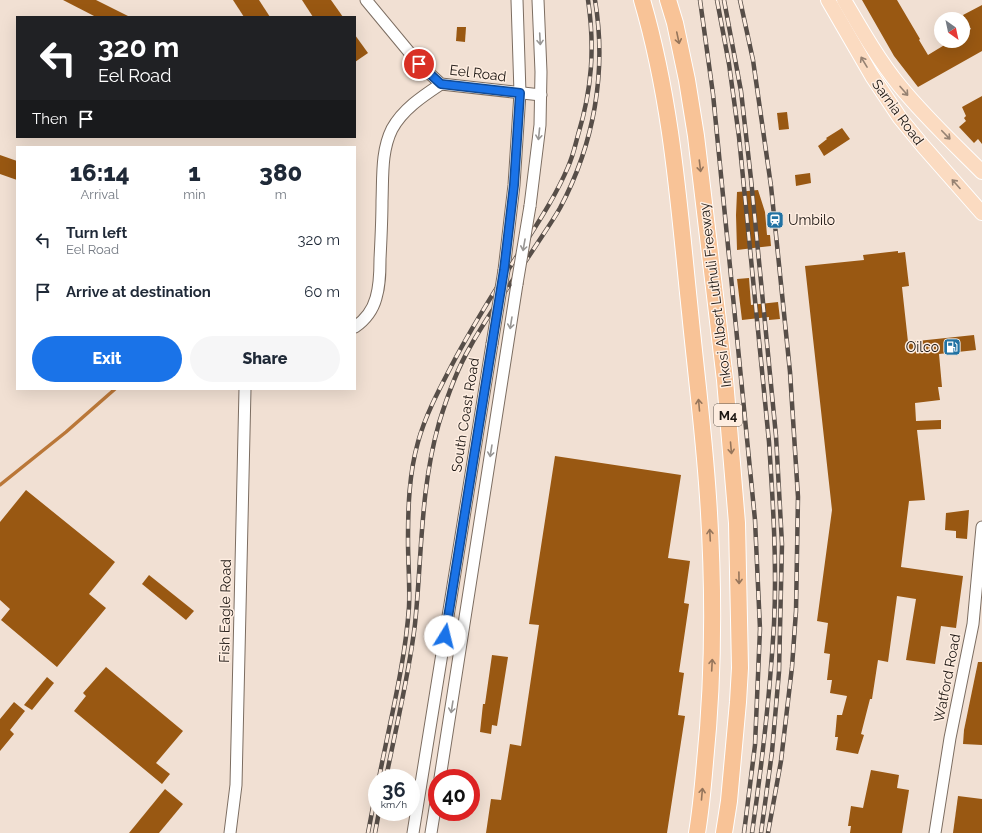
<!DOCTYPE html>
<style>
body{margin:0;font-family:Raleway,sans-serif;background:#f6f6f7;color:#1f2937;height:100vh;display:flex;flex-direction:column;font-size:15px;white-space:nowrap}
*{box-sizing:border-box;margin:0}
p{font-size:13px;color:#747a83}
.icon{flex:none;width:22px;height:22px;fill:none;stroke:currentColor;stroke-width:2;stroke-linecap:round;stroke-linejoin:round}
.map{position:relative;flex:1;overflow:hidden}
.sheet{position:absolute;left:16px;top:146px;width:340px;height:244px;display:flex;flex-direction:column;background:#fff;border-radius:0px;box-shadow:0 4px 16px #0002}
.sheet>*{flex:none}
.top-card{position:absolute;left:16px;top:16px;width:340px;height:122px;border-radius:0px;box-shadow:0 4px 16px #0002;background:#202124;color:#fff;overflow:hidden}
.needle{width:26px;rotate:147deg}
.tools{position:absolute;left:934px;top:12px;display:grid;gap:8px}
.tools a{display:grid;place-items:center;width:36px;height:36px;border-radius:50%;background:#fff;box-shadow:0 4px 16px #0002;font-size:20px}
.speed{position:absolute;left:368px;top:769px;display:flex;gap:8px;font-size:20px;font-weight:700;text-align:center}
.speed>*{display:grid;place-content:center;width:52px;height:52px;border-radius:50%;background:#fff;box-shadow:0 4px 16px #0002;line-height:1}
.speed small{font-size:10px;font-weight:400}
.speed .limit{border:6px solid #d22;background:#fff;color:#111}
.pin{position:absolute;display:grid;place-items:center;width:34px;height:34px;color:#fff;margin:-17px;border:2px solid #fff;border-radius:50%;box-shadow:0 1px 4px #0007}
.me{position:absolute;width:44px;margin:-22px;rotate:9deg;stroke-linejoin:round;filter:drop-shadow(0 0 3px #0008)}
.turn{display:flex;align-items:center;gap:14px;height:84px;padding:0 16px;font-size:18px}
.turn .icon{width:52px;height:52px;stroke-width:2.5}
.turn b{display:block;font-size:28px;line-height:34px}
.then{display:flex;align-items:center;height:38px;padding:0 16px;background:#0003;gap:8px;font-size:15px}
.eta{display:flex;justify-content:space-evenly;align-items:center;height:68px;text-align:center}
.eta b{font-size:24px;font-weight:800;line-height:28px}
.action{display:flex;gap:8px;margin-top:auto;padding:8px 16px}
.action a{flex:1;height:46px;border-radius:24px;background:#1a73e8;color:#fff;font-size:16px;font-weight:800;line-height:46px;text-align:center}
.action a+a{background:#f6f6f7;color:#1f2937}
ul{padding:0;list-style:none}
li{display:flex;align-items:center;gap:12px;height:52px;padding:0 16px}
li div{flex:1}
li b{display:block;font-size:15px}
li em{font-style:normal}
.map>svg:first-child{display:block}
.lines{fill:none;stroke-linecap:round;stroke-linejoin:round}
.stream{stroke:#ba7738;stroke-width:3.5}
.building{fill:#995812}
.minor-casing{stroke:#7c6d61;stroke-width:13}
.major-casing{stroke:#fff;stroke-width:16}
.highway-casing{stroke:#fff;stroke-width:18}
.minor{stroke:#fff;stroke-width:11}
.major{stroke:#fbdbc1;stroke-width:14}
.highway{stroke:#f8c397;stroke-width:16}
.rail-casing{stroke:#574e48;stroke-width:4.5}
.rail{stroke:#feede0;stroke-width:3;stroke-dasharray:9;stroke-linecap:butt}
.minor-bridge-casing{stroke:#7c6d61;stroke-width:13;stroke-linecap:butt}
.minor-bridge{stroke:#fff;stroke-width:11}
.oneway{stroke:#95755b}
.oneway2{stroke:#989694}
.oneway3{stroke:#968272}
.route-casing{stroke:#114b97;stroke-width:10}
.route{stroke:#1a73e8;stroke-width:7}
.labels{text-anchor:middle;stroke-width:3;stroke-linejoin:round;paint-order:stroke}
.shield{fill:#feede0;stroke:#5f564f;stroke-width:1}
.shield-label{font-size:13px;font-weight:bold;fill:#1b1511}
.street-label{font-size:14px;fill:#1b1511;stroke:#feede0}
.poi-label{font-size:14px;fill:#1b1511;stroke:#feede0;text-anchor:start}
</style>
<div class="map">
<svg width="982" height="833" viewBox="0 0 982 833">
<rect width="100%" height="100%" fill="#f1e0d3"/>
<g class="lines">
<path class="stream" d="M0,485L66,432L115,389"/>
</g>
<g class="building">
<path d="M63,0H96L130,17H96Z"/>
<path d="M233,0H259L270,17H244Z"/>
<path d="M302,0H331L343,17H313Z"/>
<path d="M862,0H897L920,39L919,40L928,55L951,41H963V34L971,29L963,15L982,5V51L918,87L894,56Z"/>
<path d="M457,27H466L465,42L456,41Z"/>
<path d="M355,35L368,53L355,62Z"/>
<path d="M982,96V144L978,139L974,143L959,127L966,121L964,118L966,116L962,107Z"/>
<path d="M787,112L789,129L779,130L777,113Z"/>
<path d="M842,128L850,139L824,156L818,146L827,139L826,138Z"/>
<path d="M0,155L17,161V180L0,174Z"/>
<path d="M810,173L811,183L796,186L795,175Z"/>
<path d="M758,190L765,212L767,235H770L771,246L737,250L736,215L737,192Z"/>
<path d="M898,251V253L905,252L909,286L902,287L908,342L974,335L976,350L939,354L942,387H938L940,400L915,403L916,421L941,420V429L917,430L925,500L909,501L901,567L963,576L956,628L941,626L935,664L906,660L916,599L897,596L888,662L878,660L872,699H870L861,734L864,735L858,754L836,750L838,737H835L837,715H842L847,696L830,693L832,680H827L830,654L824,653L828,623L817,621L832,510L805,266L864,260L863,255Z"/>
<path d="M749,278L751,305L778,302L780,319L769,320V317L742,320L737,279Z"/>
<path d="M555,456L681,475L668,558L690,561L684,603L689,604L679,672L684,673L678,715L685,716L667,833H486L491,799L501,800L510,744L521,746L539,625L529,624Z"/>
<path d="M26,490L115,562L89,594L106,608L57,667L1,620L10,609L0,600V522Z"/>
<path d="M969,510L967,539L956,538V531L945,530L946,513Z"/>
<path d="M149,575L194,611L186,620L142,584Z"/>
<path d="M492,655L508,657L497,726L492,725L491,734L480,732L483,704H485Z"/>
<path d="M978,662H982V745L963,744L964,730Z"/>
<path d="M106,667L183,731L156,763L170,774L162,784L74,711L86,696L83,693Z"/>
<path d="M47,677L54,683L32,710L24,705Z"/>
<path d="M14,702L25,711L10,730L14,734L0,751V719Z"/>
<path d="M871,770L899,775L897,788L909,790L902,833H850L851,826H848L851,806L863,808Z"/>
<path d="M165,789L183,804L159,833H129Z"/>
<path d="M958,796L982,799V833H953Z"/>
</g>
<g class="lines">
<defs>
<g id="minor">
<path d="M366,0L419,64L441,84L541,95"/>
<path d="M530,206L540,125L541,72L538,0"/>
<path d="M504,270L514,185L520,93L517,0"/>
<path d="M355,327C365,320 373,309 376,298C380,285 380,272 380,259C381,239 382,220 382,201C383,177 381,151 392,129C403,109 423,96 441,84"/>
<path d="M440,778L517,284"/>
<path d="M230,833L236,785L245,389"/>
<path d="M413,833L492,344"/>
<path d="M431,833L437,796"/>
<path d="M935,833L950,738L973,624L982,527"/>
</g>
<g id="major">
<path d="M828,0L872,76L900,118L923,146L982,213"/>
<path d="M844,0C861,29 878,59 899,85C924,116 954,144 982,172"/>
</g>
<g id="highway">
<path d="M642,0C672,102 679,207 690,312C696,373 704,435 708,497C714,585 714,674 705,762C703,786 701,809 697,833"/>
<path d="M668,0L675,23L687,80L696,136L725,380L737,523L740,668L738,702L729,801L724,833"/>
</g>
</defs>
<use href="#minor" class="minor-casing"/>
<use href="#major" class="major-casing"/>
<use href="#highway" class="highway-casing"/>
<use href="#minor" class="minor"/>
<use href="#major" class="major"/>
<use href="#highway" class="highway"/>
<defs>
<g id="rail">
<path d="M700,0L713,94L755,520L760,629L755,745L744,833"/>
<path d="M717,0L729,64L739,137L769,442C773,502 777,564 774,624C770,694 762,764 752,833"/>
<path d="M724,0L741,91L751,179L776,436L782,544L779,672L772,752L761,833"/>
<path d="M740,0L753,60L771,186L790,372L798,497L796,611L792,667L781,761L768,833"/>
<path d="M379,778C390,721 405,664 409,607C410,585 408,563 408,541C408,507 409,474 418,442C426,413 441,386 455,359C474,324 495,290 517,256C535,227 555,198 568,167C573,156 575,146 578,135C592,89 595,47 588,0"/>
<path d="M386,778C396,727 409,675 415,624C422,556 420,490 439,423C447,397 456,371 470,347C489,313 512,282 533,250C542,236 552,222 560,208C594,144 607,72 595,0"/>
<path d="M368,833L377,786"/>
<path d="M375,833L379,812"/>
</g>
</defs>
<use href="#rail" class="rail-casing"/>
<use href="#rail" class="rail"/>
<defs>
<g id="minor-bridge">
<path d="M517,284L530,206"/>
<path d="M492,344L504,270"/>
</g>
</defs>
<use href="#minor-bridge" class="minor-bridge-casing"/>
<use href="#minor-bridge" class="minor-bridge"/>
</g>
<defs><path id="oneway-shaft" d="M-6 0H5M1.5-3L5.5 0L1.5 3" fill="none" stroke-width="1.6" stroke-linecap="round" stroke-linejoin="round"/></defs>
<g class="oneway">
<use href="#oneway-shaft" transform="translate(678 38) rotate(78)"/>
<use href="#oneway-shaft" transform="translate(700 166) rotate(83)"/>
<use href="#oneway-shaft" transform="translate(699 405) rotate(-95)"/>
<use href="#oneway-shaft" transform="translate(731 448) rotate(85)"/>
<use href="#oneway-shaft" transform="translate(710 535) rotate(-93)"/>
<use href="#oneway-shaft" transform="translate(739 578) rotate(89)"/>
<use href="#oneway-shaft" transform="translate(712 665) rotate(-87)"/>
<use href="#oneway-shaft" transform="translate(702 794) rotate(-85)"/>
</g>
<g class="oneway2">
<use href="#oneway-shaft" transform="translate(540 39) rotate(87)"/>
<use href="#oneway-shaft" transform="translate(539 134) rotate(96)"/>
<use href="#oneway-shaft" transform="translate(524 245) rotate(100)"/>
<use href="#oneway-shaft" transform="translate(511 323) rotate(99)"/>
<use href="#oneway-shaft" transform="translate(491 451) rotate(99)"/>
<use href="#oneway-shaft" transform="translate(452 707) rotate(99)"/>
</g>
<g class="oneway3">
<use href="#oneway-shaft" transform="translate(864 62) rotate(-121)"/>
<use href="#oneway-shaft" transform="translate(904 91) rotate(49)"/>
<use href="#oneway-shaft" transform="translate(946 135) rotate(46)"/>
<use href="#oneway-shaft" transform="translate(956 184) rotate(-132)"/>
</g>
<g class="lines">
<defs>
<path id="route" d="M419,64L441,84L520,93L514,185L504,270L445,636"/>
</defs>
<use href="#route" class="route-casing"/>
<use href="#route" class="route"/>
</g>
<defs>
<symbol id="station-square" viewBox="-11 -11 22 22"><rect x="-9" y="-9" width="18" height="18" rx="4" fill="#2172a3" stroke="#feede0"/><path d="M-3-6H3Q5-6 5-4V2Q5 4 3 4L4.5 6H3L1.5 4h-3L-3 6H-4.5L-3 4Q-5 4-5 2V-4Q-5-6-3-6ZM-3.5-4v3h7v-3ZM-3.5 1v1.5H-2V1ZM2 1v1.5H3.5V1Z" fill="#fff"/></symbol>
<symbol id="fuel-square" viewBox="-11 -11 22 22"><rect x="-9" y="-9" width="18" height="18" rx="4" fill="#2172a3" stroke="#feede0"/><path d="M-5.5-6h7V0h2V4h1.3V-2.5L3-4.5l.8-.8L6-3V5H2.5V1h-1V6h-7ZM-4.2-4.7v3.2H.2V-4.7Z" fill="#fff"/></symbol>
</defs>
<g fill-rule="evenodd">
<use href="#station-square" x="765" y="210" width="20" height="20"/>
<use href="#fuel-square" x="942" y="337" width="20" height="20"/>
</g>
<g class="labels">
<rect class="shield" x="714" y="404" width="28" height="22" rx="3"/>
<g class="shield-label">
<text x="728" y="420">M4</text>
</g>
<g class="street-label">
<text transform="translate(478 73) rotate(7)" y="5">Eel Road</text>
<text transform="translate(898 112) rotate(54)" y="5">Sarnia Road</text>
<text transform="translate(715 295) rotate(-97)" y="5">Inkosi Albert Luthuli Freeway</text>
<text transform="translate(465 415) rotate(-81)" y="5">South Coast Road</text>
<text transform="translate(225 611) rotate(-89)" y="5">Fish Eagle Road</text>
<text transform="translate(947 678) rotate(-79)" y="5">Watford Road</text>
</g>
<g class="poi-label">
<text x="788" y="225">Umbilo</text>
<text x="939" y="352" text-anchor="end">Oilco</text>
</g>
</g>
</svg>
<div class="tools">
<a><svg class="needle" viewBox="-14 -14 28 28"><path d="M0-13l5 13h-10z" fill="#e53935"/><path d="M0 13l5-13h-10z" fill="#747a83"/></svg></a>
</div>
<div class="speed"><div>36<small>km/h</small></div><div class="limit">40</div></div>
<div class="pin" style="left:419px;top:64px;background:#d93025"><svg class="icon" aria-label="arrive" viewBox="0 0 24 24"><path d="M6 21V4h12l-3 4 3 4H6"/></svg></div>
<svg class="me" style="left:445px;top:636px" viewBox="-20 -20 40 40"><circle r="19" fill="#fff"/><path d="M0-13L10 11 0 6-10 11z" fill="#1a73e8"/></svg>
<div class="top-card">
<div class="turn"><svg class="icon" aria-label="left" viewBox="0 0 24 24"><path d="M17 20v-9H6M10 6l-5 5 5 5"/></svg><div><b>320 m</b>Eel Road</div></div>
<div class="then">Then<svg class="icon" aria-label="arrive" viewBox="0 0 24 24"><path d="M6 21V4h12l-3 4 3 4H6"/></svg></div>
</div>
<section class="sheet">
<div class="eta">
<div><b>16:14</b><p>Arrival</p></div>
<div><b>1</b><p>min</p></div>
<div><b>380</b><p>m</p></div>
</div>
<ul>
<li><svg class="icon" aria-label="left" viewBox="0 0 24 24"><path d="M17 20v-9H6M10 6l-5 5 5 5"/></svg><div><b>Turn left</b><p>Eel Road</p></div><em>320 m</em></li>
<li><svg class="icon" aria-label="arrive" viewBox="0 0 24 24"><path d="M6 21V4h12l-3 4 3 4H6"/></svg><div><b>Arrive at destination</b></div><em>60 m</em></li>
</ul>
<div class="action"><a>Exit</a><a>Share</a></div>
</section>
</div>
